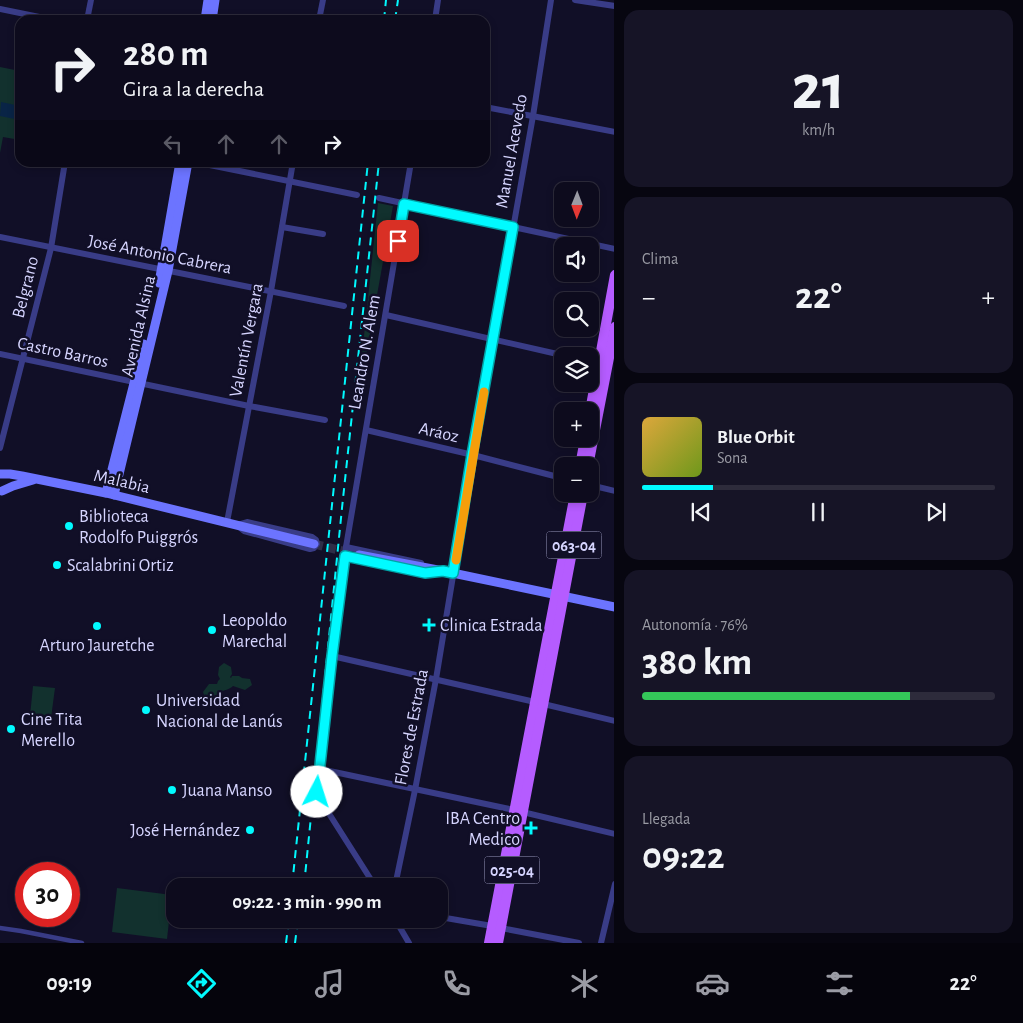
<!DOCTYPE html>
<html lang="es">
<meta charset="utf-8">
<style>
body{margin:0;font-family:"Alegreya Sans",sans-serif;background:#161426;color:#f1f3f6;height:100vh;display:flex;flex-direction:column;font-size:19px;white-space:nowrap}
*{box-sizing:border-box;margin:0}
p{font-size:16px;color:#9a9ba4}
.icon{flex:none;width:28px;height:28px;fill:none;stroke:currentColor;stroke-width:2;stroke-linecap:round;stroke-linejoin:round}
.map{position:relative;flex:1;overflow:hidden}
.drawer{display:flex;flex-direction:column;gap:10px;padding:10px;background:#070610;width:409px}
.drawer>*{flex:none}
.guide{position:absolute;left:15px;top:15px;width:475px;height:152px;border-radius:15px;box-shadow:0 2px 8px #0003,0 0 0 1px #2d2b3b;background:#0d0b1d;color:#f1f3f6;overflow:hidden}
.needle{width:32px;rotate:181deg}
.controls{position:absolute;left:554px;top:182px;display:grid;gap:10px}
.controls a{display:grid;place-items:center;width:45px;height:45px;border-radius:10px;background:#0d0b1d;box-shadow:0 2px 8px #0003,0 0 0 1px #2d2b3b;font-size:25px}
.speed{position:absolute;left:15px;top:862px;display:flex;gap:10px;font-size:25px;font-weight:700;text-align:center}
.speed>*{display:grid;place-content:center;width:65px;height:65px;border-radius:50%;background:#0d0b1d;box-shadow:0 2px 8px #0003,0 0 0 1px #2d2b3b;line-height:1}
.speed .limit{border:8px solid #d22;background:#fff;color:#111}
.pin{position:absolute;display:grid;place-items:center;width:42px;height:42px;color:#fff;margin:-21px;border-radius:10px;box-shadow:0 2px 8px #0006}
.me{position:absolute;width:55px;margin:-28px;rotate:5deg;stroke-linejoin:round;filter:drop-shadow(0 0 4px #0008)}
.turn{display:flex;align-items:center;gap:18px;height:105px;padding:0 25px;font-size:22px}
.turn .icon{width:65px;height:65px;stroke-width:2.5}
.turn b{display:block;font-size:35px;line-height:42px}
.lanes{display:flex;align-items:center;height:48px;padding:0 25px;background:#0003;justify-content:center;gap:25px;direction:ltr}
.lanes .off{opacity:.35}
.big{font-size:38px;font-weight:600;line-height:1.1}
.drawer .widget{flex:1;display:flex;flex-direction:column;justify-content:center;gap:8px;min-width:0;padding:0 18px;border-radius:15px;background:#161426}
.drawer .dial{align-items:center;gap:0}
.dial b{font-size:65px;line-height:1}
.song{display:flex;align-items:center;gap:15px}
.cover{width:60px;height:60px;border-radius:8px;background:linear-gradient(135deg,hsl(40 70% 55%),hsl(80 70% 35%))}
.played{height:5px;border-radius:2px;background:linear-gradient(90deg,#01faff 20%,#2d2b3b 20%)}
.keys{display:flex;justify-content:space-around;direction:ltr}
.heat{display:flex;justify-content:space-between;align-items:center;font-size:28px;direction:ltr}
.charge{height:8px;border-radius:4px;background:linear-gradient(90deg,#34c759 76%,#2d2b3b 0)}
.trip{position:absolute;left:166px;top:878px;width:282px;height:50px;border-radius:15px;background:#0d0b1d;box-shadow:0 2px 8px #0003,0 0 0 1px #2d2b3b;font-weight:600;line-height:50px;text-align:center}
.dock{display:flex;height:80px;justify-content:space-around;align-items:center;background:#05040c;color:#9a9ba4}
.dock .icon{width:35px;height:35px}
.dock .active{color:#01faff}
.dock b{font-size:22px;color:#f1f3f6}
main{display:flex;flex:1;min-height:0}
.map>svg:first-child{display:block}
.green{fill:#12312e}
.water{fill:#092446}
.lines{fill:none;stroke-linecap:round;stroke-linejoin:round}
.secondary-tunnel{stroke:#2f2d47;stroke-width:9;stroke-dasharray:9 4.5;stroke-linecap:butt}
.pedestrian{stroke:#393c87;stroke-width:4.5}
.minor{stroke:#393c87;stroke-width:6}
.secondary{stroke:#6c74ff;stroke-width:9}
.primary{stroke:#b55cff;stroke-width:10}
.rail{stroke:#01faff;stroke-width:2;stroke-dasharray:8 6;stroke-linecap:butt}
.route-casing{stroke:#01a2a6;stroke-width:12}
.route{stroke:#01faff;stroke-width:9}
.slow{stroke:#f59e0b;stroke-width:9}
.poi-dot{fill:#01faff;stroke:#110f27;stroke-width:2}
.labels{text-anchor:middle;stroke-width:5;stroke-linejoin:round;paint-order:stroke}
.shield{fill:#110f27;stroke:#9b9abe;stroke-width:1}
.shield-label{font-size:16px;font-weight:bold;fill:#d6d5ff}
.street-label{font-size:18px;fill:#d6d5ff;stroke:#110f27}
.poi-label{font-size:18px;fill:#d6d5ff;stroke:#110f27;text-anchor:start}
</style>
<main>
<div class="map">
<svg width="615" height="943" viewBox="0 0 615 943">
<rect width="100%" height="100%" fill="#110f27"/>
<g class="green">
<polygon points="0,67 20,71 20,140 3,137 0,153"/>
<polygon points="378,203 393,206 356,412"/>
<path d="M224 663 231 667 232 674 230 677 231 678 232 676H239L242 678 250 679 252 685 245 690 233 686C225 693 222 687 215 699L205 698 203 692 209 684H217L218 681 220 679 218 675 219 667Z"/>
<polygon points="33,686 55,688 51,718 30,716"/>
<polygon points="117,888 172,895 167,939 112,932"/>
</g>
<polygon class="water" points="1,102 20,106 20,120 0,116"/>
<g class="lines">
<polyline class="secondary-tunnel" points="314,544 359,555"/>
<polyline class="pedestrian" points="0,928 21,931 82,943"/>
<g class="minor">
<polyline points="575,0 615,6"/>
<polyline points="0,9 54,20"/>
<polyline points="87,20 91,0"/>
<polyline points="319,20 323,0"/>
<polyline points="435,20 438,0"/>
<polyline points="485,107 615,132"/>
<polyline points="195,162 357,195"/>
<polyline points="379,198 615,249"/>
<polyline points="282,227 323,234"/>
<polyline points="0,237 344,306"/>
<polyline points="386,315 566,356"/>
<polyline points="0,354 249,406 325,420"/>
<polyline points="366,430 473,455 562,478"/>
<polyline points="0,448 51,248 65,162"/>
<polyline points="590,485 615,491"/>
<polyline points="227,522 271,291 293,162"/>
<polygon points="247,522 312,537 316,540 317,544 314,548 310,549 244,531 237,525"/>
<polyline points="346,547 421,563"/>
<polyline points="345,556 364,560"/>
<polyline points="383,564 425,573 435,572"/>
<polyline points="332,656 535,702 615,721"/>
<polyline points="320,769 514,810 615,834"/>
<polyline points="375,886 321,801 317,792 332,656 346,547 411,162"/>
<polyline points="395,886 415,790 436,679 473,455 533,116 551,0"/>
<polyline points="440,917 492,926"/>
<polyline points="395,919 409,943"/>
<polyline points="501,928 579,943"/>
<polyline points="601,943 615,884"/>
</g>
<g class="secondary">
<polyline points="205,20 208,0"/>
<polyline points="212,20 215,0"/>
<polyline points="159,283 180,162"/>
<polyline points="0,474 10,474 22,476 106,493 314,544"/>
<polyline points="2,491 13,486 33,480"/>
<polyline points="106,493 144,344"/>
<polyline points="114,495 168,271 188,162"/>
<polyline points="359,555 443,571 615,607"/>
</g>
<g class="primary">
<polyline points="590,411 615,275"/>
<polyline points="580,466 585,439"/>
<polyline points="588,466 615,327"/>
<polyline points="489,943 575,494"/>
<polyline points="498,943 583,494"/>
</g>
<g class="rail">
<polyline points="384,20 386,0"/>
<polyline points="395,20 398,0"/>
<polyline points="292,886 368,162"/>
<polyline points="304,886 342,508 379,162"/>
<polyline points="286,943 289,919"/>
<polyline points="295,943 298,919"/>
</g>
</g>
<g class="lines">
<defs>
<polyline id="route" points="317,792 332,656 345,556 425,573 443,571 453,573 472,455 513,227 404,204 398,241"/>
</defs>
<use href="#route" class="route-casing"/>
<use href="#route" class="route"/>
<polyline class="slow" points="456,560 484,392"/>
</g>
<g class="poi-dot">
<circle cx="69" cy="526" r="5"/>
<circle cx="57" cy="565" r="5"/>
<path d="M426.5 617.5h5v5h5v5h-5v5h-5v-5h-5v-5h5z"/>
<circle cx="97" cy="626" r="5"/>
<circle cx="212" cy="630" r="5"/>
<circle cx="146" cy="710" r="5"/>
<circle cx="11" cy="729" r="5"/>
<circle cx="172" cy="790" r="5"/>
<path d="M528.5 820.5h5v5h5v5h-5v5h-5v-5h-5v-5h5z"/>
<circle cx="250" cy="830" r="5"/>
</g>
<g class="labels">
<g class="shield">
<rect x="546.5" y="531.5" width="55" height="27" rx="4"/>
<rect x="484.5" y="856.5" width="55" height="27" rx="4"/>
</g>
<g class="shield-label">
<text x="574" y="551">063-04</text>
<text x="512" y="876">025-04</text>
</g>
<g class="street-label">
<text transform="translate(511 151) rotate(-80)" y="6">Manuel Acevedo</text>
<text transform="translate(160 254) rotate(11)" y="6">José Antonio Cabrera</text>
<text transform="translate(25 287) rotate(-76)" y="6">Belgrano</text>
<text transform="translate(138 326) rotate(-77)" y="6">Avenida Alsina</text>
<text transform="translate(246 340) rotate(-79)" y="6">Valentín Vergara</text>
<text transform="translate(63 352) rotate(12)" y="6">Castro Barros</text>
<text transform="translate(364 352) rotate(-80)" y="6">Leandro N. Alem</text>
<text transform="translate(439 432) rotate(13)" y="6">Aráoz</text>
<text transform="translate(122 481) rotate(13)" y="6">Malabia</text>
<text transform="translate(411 727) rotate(-79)" y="6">Flores de Estrada</text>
</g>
<g class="poi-label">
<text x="79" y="522">Biblioteca<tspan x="79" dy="21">Rodolfo Puiggrós</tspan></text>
<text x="67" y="571">Scalabrini Ortiz</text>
<text x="222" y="626">Leopoldo<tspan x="222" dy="21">Marechal</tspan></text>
<text x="440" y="631">Clinica Estrada</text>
<text x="97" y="651" text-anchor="middle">Arturo Jauretche</text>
<text x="156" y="706">Universidad<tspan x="156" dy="21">Nacional de Lanús</tspan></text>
<text x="21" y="725">Cine Tita<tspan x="21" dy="21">Merello</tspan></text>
<text x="182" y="796">Juana Manso</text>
<text x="520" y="824" text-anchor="end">IBA Centro<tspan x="520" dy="21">Medico</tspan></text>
<text x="240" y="836" text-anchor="end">José Hernández</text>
</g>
</g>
</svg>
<div class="controls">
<a><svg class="needle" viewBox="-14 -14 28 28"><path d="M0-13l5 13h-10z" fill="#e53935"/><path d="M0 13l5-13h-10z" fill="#9a9ba4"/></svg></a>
<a><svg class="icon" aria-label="sound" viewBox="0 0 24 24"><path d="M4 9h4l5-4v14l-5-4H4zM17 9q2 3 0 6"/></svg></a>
<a><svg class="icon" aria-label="search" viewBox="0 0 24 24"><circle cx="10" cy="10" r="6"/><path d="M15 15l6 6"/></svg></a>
<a><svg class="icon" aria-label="layers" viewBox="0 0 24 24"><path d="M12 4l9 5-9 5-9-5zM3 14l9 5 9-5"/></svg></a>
<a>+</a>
<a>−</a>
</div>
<div class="speed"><div class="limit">30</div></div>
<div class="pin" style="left:398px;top:241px;background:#d93025"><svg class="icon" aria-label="arrive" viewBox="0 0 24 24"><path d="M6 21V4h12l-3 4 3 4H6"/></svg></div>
<svg class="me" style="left:317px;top:792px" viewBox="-20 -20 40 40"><circle r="19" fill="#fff"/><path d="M0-13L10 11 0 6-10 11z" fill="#01faff"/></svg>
<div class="trip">09:22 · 3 min · 990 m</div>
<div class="guide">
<div class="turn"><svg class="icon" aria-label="right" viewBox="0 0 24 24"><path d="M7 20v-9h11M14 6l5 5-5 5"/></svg><div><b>280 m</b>Gira a la derecha</div></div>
<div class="lanes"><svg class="icon off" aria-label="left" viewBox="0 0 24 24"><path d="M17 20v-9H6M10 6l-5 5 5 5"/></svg><svg class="icon off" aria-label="ahead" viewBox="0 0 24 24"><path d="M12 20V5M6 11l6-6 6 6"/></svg><svg class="icon off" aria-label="ahead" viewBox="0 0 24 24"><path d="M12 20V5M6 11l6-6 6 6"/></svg><svg class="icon" aria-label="right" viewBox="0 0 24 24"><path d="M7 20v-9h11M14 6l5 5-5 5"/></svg></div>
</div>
</div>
<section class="drawer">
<div class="widget dial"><b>21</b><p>km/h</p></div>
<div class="widget"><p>Clima</p>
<div class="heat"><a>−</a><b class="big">22°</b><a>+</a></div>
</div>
<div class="widget">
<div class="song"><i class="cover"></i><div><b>Blue Orbit</b><p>Sona</p></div></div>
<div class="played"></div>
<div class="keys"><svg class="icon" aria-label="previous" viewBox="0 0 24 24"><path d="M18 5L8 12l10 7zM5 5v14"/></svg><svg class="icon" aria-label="pause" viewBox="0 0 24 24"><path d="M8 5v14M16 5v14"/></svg><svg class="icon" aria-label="next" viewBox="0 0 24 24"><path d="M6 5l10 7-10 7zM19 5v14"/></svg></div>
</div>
<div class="widget"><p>Autonomía · 76%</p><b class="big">380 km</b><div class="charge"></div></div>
<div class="widget"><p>Llegada</p><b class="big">09:22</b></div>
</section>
</main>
<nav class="dock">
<b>09:19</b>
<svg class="icon active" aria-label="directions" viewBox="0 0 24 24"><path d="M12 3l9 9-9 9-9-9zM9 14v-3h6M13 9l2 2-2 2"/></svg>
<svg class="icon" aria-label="music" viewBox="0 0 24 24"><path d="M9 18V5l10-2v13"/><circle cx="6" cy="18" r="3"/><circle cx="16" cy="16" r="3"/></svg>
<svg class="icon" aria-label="phone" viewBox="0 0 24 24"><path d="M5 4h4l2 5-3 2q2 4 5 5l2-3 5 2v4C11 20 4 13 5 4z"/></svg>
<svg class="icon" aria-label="climate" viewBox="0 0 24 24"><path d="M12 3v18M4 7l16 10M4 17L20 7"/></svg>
<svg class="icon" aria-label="car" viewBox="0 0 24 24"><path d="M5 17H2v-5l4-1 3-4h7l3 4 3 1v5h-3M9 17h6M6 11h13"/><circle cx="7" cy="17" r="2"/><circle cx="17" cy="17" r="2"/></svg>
<svg class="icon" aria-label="filters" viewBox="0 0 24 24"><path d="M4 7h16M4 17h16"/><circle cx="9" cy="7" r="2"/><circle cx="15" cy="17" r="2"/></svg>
<b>22°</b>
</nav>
